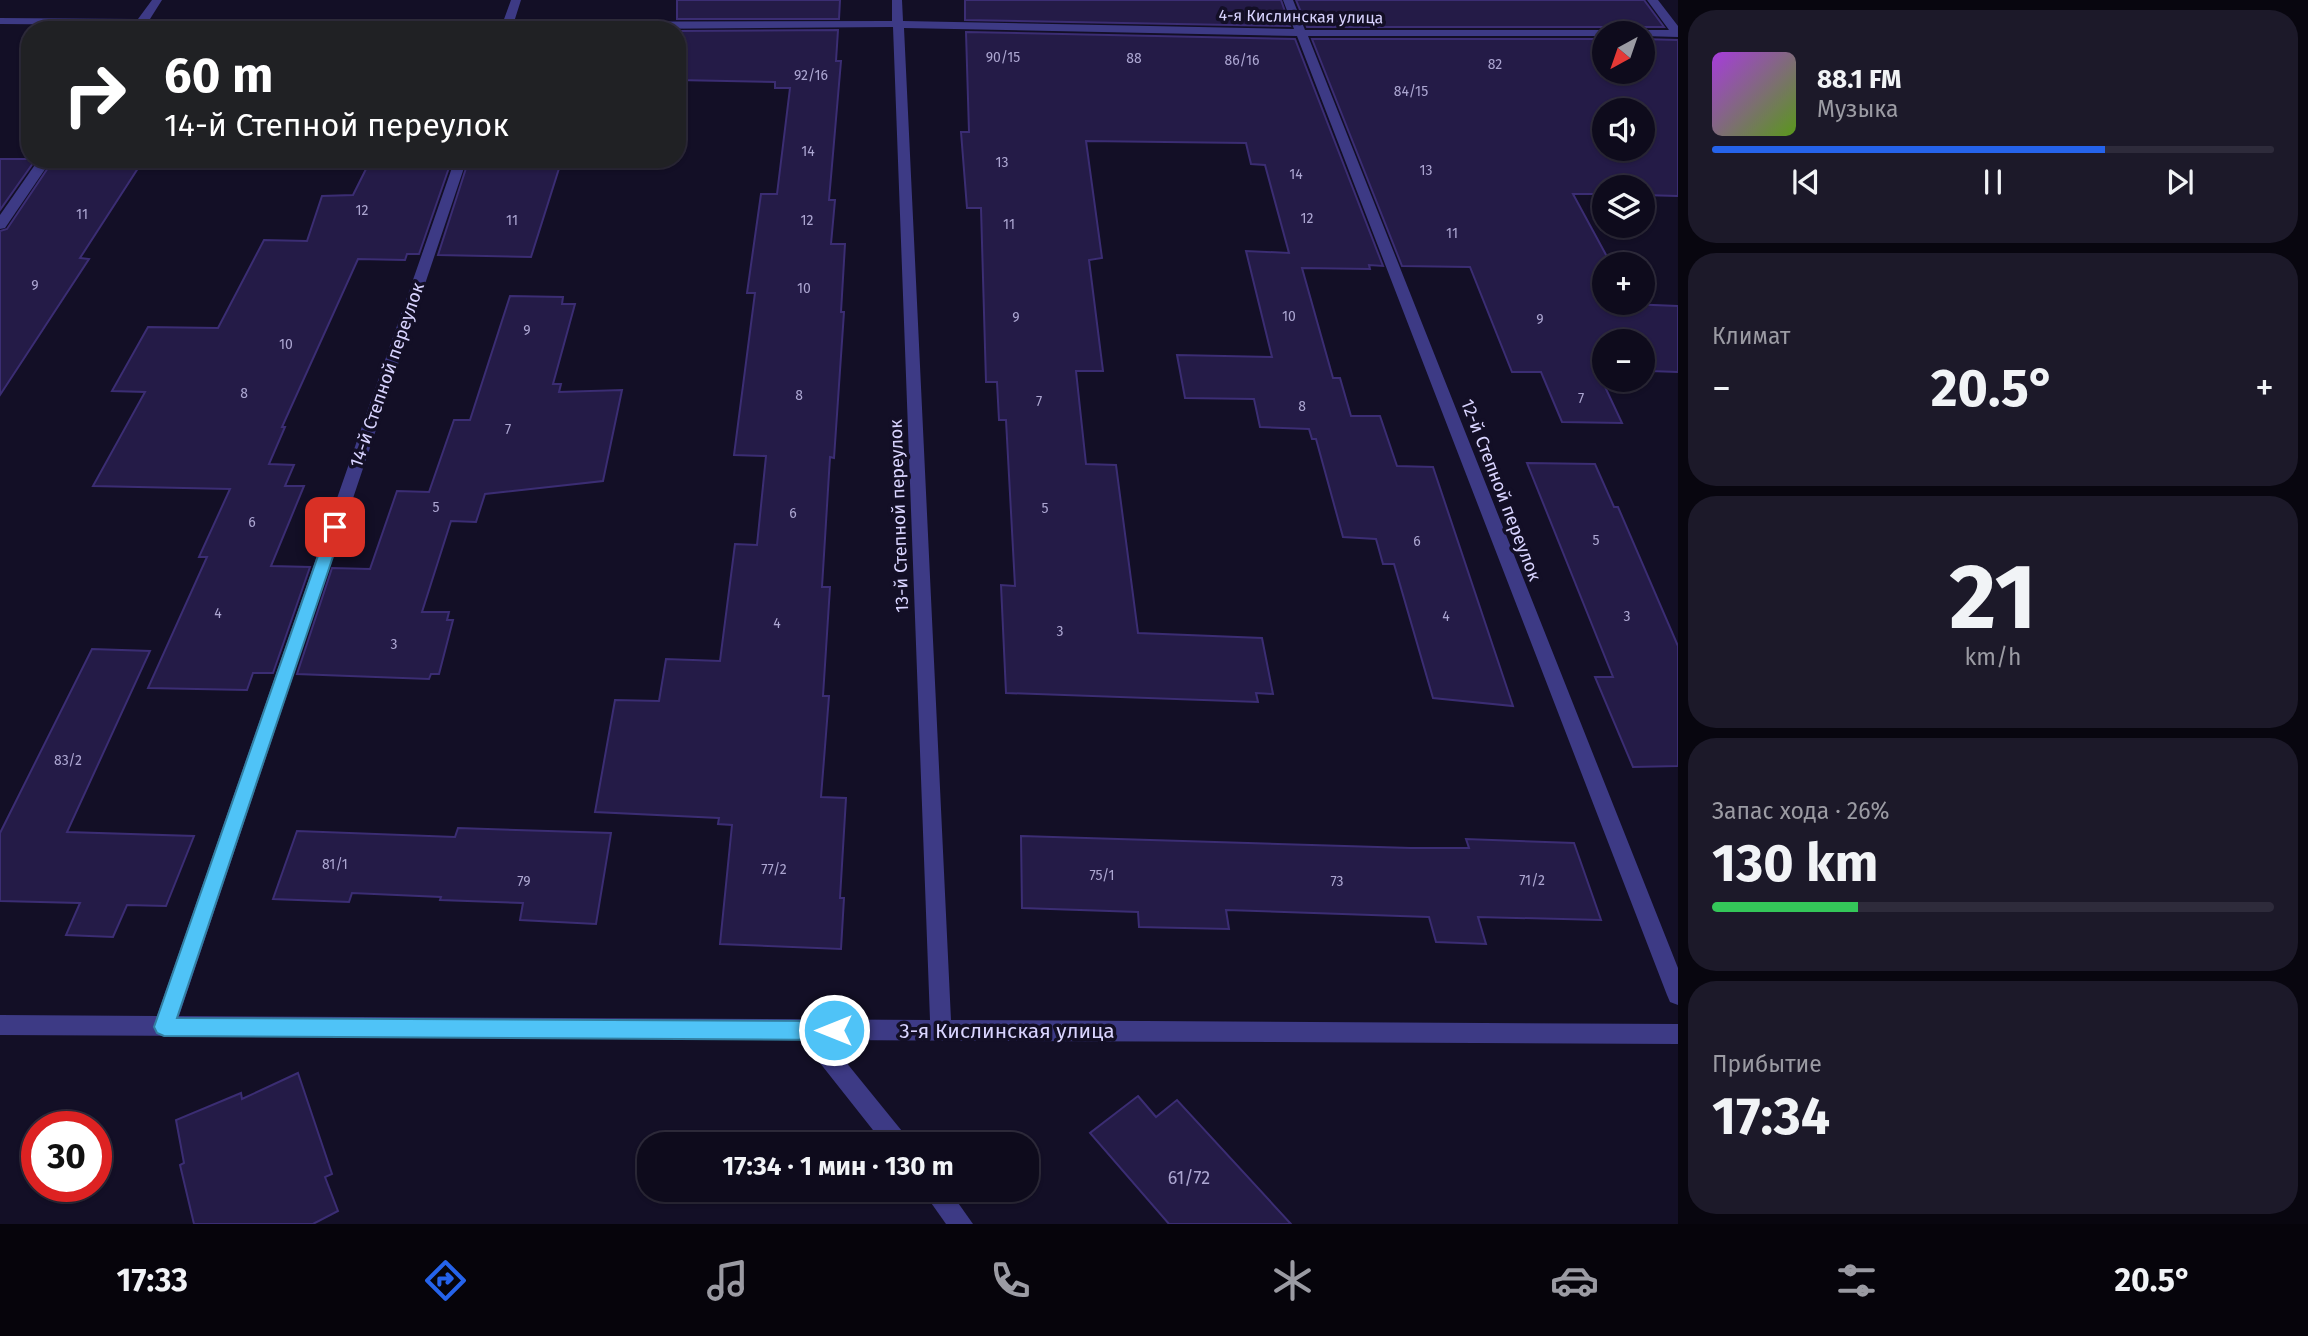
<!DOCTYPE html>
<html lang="ru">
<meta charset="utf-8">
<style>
body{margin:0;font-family:"Fira Sans",sans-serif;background:#1c1929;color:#f1f3f6;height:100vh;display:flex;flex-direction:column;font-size:26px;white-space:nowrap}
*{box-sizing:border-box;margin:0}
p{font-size:23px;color:#9b9ba3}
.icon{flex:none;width:38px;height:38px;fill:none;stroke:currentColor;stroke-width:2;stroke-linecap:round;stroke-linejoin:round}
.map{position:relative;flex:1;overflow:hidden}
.details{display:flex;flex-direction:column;gap:10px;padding:10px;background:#08060f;width:630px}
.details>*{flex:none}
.banner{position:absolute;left:21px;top:21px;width:665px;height:147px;border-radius:28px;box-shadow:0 2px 5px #0004,0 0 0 2px #2e2b3b;background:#202124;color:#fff;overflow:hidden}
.needle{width:46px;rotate:220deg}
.controls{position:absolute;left:1592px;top:21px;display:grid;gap:14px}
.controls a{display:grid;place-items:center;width:63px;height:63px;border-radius:50%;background:#0e0b1c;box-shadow:0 2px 5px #0004,0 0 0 2px #2e2b3b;font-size:35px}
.speed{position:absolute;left:21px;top:1111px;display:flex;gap:14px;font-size:35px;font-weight:700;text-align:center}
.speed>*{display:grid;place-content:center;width:91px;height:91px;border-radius:50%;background:#0e0b1c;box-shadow:0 2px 5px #0004,0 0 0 2px #2e2b3b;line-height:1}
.speed .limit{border:10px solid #d22;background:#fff;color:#111}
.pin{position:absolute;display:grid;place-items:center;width:60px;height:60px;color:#fff;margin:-30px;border-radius:14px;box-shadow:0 4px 10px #0006}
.me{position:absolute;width:77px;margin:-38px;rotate:270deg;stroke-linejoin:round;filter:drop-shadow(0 0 5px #0008)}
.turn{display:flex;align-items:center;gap:24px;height:147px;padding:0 28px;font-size:32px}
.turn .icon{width:91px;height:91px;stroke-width:2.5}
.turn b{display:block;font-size:49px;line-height:60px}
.big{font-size:52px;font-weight:700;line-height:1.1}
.details .tile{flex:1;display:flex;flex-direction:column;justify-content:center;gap:10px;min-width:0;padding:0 24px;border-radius:28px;background:#1c1929}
.details .dial{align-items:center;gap:0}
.dial b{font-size:91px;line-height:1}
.song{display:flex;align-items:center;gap:21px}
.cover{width:84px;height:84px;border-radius:10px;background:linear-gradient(135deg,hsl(280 70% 55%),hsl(90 70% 35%))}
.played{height:7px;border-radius:4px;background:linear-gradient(90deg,#2563eb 70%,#2e2b3b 70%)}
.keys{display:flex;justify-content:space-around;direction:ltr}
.heat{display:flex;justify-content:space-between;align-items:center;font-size:38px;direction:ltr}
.charge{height:10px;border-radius:5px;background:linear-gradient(90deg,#34c759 26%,#2e2b3b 0)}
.trip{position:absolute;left:637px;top:1132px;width:402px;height:70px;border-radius:28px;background:#0e0b1c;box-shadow:0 2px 5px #0004,0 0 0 2px #2e2b3b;font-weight:700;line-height:70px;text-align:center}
.menu{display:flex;height:112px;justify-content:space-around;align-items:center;background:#06040b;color:#9b9ba3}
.menu .icon{width:49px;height:49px}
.menu .current{color:#2563eb}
.menu b{font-size:32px;color:#f1f3f6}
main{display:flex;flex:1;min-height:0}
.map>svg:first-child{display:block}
.building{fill:#241b47;stroke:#3b2d73;stroke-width:2;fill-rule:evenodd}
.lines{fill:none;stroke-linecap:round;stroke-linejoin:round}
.street{fill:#3d3a85;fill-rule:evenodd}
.route{fill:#4fc3f7;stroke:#337fa1;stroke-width:2}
.labels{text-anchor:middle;stroke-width:7;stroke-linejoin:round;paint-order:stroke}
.number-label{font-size:14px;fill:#aca6d1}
.far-street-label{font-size:16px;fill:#d9d4ff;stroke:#130f26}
.street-label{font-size:18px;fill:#d9d4ff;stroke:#130f26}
.near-number-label{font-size:18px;fill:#aca6d1}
.near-street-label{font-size:21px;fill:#d9d4ff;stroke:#130f26}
</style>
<main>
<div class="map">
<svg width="1678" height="1224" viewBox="0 0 1678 1224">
<rect width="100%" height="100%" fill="#130f26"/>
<g class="building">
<polygon points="677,0 840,0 839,19 677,19"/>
<polygon points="965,0 1281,0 1290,26 965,20"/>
<polygon points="1296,0 1644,0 1664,27 1307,27"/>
<polygon points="838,30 836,61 841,61 829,200 835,200 831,244 845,244 841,312 844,312 834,458 830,457 822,587 830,587 823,696 829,696 821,797 846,798 840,898 844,898 841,949 720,944 732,825 718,824 719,818 595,812 615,700 659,701 666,659 720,661 735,544 757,545 766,456 734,455 755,293 747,293 761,194 777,194 790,88 775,88 775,82 677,80 677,31"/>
<polygon points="966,32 1295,39 1383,266 1369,265 1370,269 1302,268 1333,378 1340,378 1351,416 1380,416 1397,466 1433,467 1513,706 1433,698 1394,564 1383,564 1376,539 1343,537 1316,439 1312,439 1309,429 1260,427 1254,399 1185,398 1177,355 1272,357 1246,251 1289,253 1265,165 1251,164 1246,143 1086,141 1102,258 1089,260 1103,371 1076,371 1086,464 1116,465 1138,633 1262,638 1273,694 1256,693 1258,702 1006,693 1001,585 1015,586 1006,420 999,420 997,382 986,382 981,208 967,208 961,132 969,132"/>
<path d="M1312 39H1605V72H1643V39L1678 40V196L1643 195V187H1605V194H1573L1611 264H1605V303L1678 306V372L1650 371 1651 375H1643V341H1605V374H1599L1622 423 1562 422 1541 372H1512L1470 267 1402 266ZM1605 110H1643V149H1605Z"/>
<polygon points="0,159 36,159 0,210"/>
<polygon points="54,159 144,159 80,258 89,259 0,395 0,231 7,229"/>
<polygon points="371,159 452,159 419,254 407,254 405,260 358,259 282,427 285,427 269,464 294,465 285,486 304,486 271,566 310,567 273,673 253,673 247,690 148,688 207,557 199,557 230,489 93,486 145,392 112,391 148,327 218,328 264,240 307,241 322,196 353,195"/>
<polygon points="469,159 562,159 531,257 438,255"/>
<polygon points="510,296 563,297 562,304 575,304 553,384 561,384 559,392 622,390 603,481 485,494 476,522 451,521 422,612 449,612 447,620 453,620 439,674 431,674 429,679 297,674 332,568 370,569 397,491 429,492 454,420 470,420"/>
<polygon points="1527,463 1595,464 1614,507 1618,507 1678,646 1678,766 1633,767 1595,677 1613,677"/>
<polygon points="92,649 150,651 67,832 194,836 166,906 127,905 113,937 66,935 80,903 0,901 0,833"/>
<polygon points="458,828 611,833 596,924 520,920 523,903 440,900 441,897 352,893 349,902 273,899 297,831 455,837"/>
<polygon points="1021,836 1411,848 1469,848 1466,839 1574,843 1601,920 1478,917 1486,944 1436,942 1429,917 1226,910 1229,929 1139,927 1138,912 1022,908"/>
<polygon points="298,1073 332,1174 325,1177 338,1211 313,1224 194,1224 180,1165 184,1163 176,1120 241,1093 242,1099"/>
<polygon points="1138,1096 1156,1117 1177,1100 1291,1224 1169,1224 1090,1133"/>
</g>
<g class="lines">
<g class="street">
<polygon points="152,0 162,0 150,19 503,22 511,0 521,0 514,22 892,21 892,0 902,0 903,21 1294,29 1283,0 1293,0 1305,30 1669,30 1647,0 1658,0 1678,26 1678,37 1643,36 1643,33 1605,33 1605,36 1308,36 1678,968 1678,1005 1670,1002 1667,995 1297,36 904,28 951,1020 1678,1024 1678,1044 828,1040 906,1136 910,1144 884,1144 801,1039 0,1035 0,1015 157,1016 455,159 467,159 179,1016 930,1020 893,27 500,30 145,25 142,30 132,30 134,25 0,24 0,18 138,19"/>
<polygon points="39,159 52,159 5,228 0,229 0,215"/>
<polygon points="922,1190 949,1190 973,1224 946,1224"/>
</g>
</g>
<polygon class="route" points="335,522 343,527 177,1018 834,1021 841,1024 844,1030 841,1037 834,1040 164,1036 157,1033 154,1027 328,527"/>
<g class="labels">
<g class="number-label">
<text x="1003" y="62">90/15</text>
<text x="1134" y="63">88</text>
<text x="1242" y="65">86/16</text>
<text x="1495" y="69">82</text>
<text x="811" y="80">92/16</text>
<text x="1411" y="96">84/15</text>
<text x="808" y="156">14</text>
<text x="1002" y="167">13</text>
<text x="1426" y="175">13</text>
<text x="1296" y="179">14</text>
<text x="362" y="215">12</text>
<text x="82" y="219">11</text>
<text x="1307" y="223">12</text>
<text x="512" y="225">11</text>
<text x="807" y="225">12</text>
<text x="1009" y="229">11</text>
<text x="1452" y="238">11</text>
<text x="35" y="290">9</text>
<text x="804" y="293">10</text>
<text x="1289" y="321">10</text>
<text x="1016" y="322">9</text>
<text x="1540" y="324">9</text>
<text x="527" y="335">9</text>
<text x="286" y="349">10</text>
<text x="244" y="398">8</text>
<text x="799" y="400">8</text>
<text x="1581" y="403">7</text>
<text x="1039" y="406">7</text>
<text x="1302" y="411">8</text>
<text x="508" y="434">7</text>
<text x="436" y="512">5</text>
<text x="1045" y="513">5</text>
<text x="793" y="518">6</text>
<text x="252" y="527">6</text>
<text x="1596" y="545">5</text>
<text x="1417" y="546">6</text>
<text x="218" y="618">4</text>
<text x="1446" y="621">4</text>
<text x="1627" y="621">3</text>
<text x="777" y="628">4</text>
<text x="1060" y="636">3</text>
<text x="394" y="649">3</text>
<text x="68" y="765">83/2</text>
<text x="335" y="869">81/1</text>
<text x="774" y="874">77/2</text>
<text x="1102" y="880">75/1</text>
<text x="1532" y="885">71/2</text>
<text x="524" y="886">79</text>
<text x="1337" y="886">73</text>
</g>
<g class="far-street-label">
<text transform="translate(1301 16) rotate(1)" y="6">4-я Кислинская улица</text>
</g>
<g class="street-label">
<text transform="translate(387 375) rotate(-71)" y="6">14-й Степной переулок</text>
<text transform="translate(1501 490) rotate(69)" y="6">12-й Степной переулок</text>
<text transform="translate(899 516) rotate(-92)" y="6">13-й Степной переулок</text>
</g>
<g class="near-number-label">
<text x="1189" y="1184">61/72</text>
</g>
<g class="near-street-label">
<text x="1007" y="1038">3-я Кислинская улица</text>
</g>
</g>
</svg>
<div class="controls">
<a><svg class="needle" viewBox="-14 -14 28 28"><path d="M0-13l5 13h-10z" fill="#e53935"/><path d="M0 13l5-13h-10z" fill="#9b9ba3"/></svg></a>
<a><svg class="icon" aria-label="sound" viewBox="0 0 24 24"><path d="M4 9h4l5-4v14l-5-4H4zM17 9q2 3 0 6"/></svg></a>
<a><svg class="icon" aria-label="layers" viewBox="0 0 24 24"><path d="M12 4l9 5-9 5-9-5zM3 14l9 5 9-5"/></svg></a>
<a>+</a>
<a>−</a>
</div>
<div class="speed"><div class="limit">30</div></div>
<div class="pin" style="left:335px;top:527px;background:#d93025"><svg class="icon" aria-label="arrive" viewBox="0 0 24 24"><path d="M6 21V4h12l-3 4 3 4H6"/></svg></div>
<svg class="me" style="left:834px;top:1030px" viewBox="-20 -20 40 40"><circle r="17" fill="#4fc3f7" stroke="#fff" stroke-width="3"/><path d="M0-11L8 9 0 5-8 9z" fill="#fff"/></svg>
<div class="trip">17:34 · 1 мин · 130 m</div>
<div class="banner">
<div class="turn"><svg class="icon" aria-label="right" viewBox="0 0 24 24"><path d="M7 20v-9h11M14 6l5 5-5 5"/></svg><div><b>60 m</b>14-й Степной переулок</div></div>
</div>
</div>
<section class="details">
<div class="tile">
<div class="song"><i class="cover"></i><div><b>88.1 FM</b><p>Музыка</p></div></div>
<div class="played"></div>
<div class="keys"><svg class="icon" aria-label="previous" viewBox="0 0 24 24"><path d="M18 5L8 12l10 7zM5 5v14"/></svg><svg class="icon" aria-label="pause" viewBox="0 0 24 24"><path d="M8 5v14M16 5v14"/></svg><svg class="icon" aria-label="next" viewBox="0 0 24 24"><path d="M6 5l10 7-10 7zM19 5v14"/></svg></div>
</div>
<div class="tile"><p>Климат</p>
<div class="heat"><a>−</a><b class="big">20.5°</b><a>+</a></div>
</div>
<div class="tile dial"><b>21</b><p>km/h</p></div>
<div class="tile"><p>Запас хода · 26%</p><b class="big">130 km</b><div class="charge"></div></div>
<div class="tile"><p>Прибытие</p><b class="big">17:34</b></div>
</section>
</main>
<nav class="menu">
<b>17:33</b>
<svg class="icon current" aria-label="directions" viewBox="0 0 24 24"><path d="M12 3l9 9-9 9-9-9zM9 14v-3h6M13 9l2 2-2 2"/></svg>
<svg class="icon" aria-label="music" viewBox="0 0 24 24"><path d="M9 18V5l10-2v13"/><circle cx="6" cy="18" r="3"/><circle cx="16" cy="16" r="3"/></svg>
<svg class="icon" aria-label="phone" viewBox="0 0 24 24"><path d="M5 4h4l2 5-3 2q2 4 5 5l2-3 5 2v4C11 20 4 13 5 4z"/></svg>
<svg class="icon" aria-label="climate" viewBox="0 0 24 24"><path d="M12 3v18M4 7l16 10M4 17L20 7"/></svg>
<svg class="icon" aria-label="car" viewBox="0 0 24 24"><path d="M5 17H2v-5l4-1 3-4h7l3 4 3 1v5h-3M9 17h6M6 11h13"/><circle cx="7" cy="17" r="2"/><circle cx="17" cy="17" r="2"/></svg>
<svg class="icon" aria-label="filters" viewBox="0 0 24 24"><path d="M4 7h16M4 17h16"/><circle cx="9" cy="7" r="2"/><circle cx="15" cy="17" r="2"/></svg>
<b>20.5°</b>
</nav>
